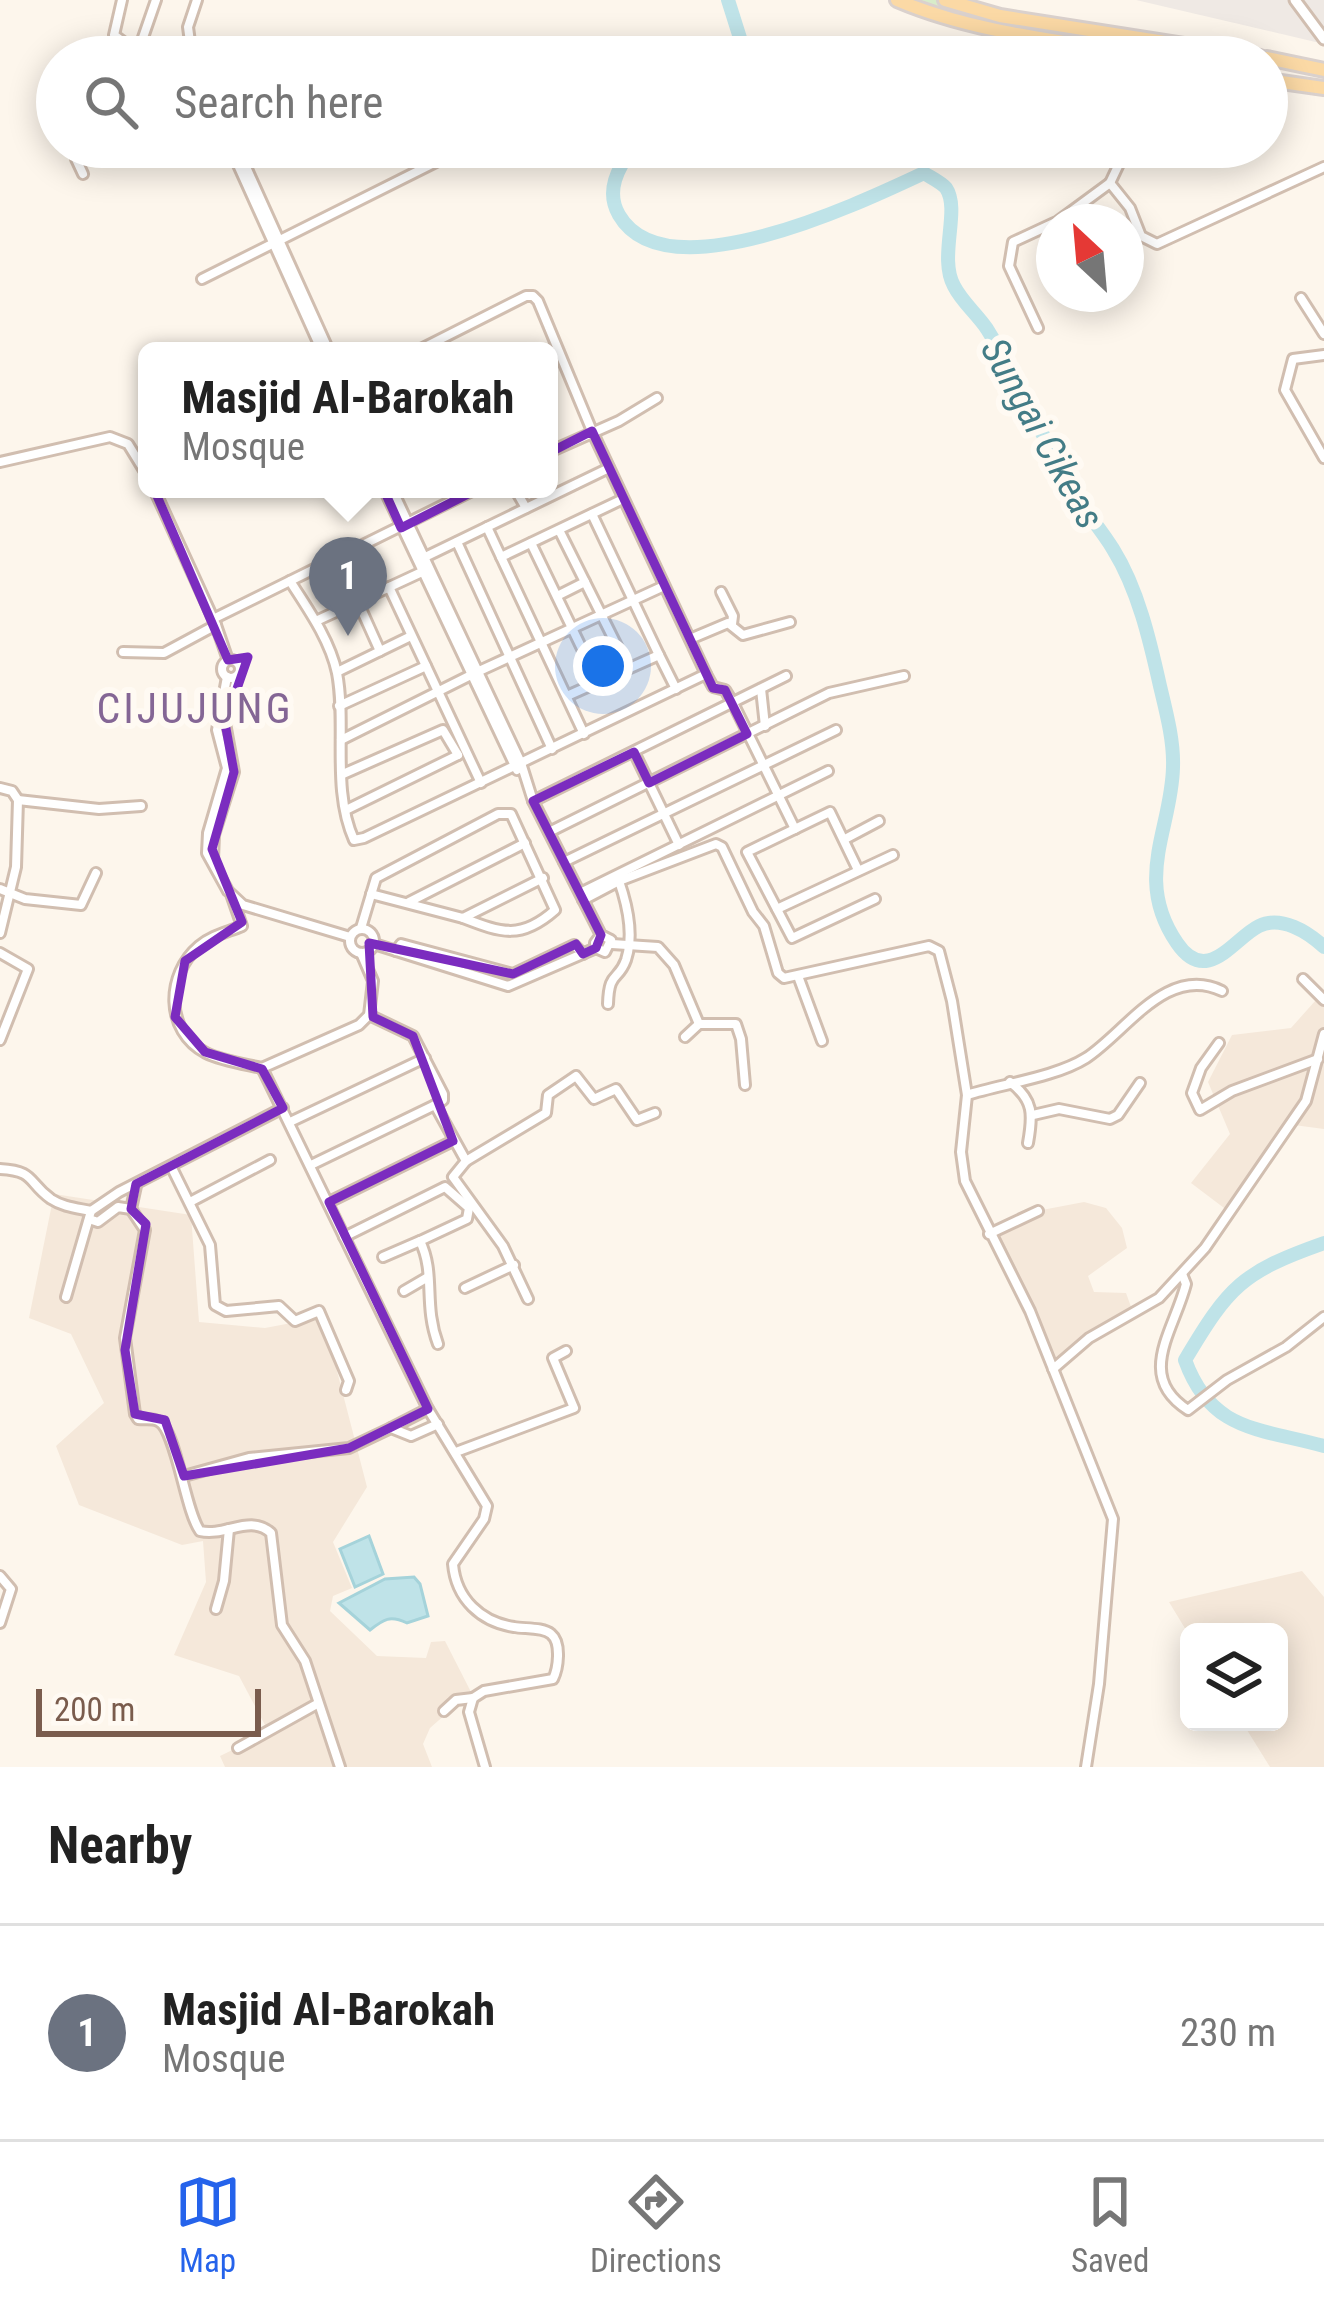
<!DOCTYPE html>
<html lang="en">
<head>
<meta charset="utf-8">
<style>
	:root { --surface:#fff; --page:#f2f2f2; --text:#222; --muted:#767676; --line:#e0e0e0; --accent:#2563eb }
	body { margin:0; font-family:"Roboto Condensed",sans-serif; background:var(--page); color:var(--text) }
	.controls { position:absolute; right:36px; bottom:36px; display:grid; overflow:hidden; border-radius:18px; box-shadow:0 6px 30px #0003 }
	.controls button { width:108px; height:108px; display:grid; place-items:center; padding:0; border:0; border-bottom:3px solid var(--line); background:var(--surface); color:var(--text); font:60px sans-serif }
	.compass { position:absolute; left:1036px; top:204px; width:108px; height:108px; border-radius:50%; background:var(--surface); box-shadow:0 6px 30px #0003; rotate:334deg }
	.scale { position:absolute; left:36px; bottom:30px; width:225px; box-sizing:border-box; padding-left:12px; border:6px solid #7a5c4d; border-top:0; font-size:33px; line-height:42px; white-space:nowrap; color:#7a5c4d; -webkit-text-stroke:9px #fffaf3; paint-order:stroke }
	.you { position:absolute; left:603px; top:666px; width:42px; height:42px; margin:-30px; border:9px solid #fff; border-radius:50%; background:#1a73e8; box-shadow:0 0 0 18px #1a73e833 }
	.badge { display:grid; place-items:center; width:78px; height:78px; border-radius:50%; background:var(--accent); color:#fff; font-size:39px; font-weight:700 }
	.pin { position:absolute; translate:-50% -99px; filter:drop-shadow(0 3px 6px #0008) }
	.pin::after { content:''; position:absolute; top:63px; width:42px; height:36px; background:inherit; clip-path:polygon(0 0,100% 0,50% 100%) }
	.popup { position:absolute; left:138px; top:342px; width:420px; height:156px; box-sizing:border-box; display:grid; place-content:center; border-radius:18px; background:var(--surface); filter:drop-shadow(0 3px 9px #0005); font-size:39px; white-space:nowrap; color:var(--muted) }
	.popup b { font-size:45px; color:var(--text) }
	.popup::after { content:''; position:absolute; left:50%; top:100%; margin-left:-24px; border:24px solid transparent; border-top-color:var(--surface) }
	.list { margin:0; padding:0; list-style:none }
	h2 { display:flex; justify-content:space-between; align-items:center; height:156px; margin:0; padding:0 48px; font-size:51px }
	h2 small { font-size:39px; font-weight:400; color:var(--muted) }
	.list li { display:grid; grid-template-columns:78px 1fr auto; gap:36px; align-items:center; box-sizing:border-box; height:216px; padding:0 48px; border-top:3px solid var(--line) }
	.list b { display:block; font-size:45px; white-space:nowrap }
	.list p { margin:0; font-size:39px; white-space:nowrap; color:var(--muted) }
	.list em { font-size:39px; font-style:normal; color:var(--muted) }
	.icon { flex:none; width:66px; height:66px; fill:none; stroke:currentColor; stroke-width:2; stroke-linecap:round; stroke-linejoin:round }
	.map { position:relative; flex:none; width:1324px; height:1767px; overflow:hidden }
	.search { position:absolute; background:var(--surface); box-shadow:0 6px 30px #0003; left:36px; right:36px; top:36px; height:132px; display:flex; align-items:center; gap:30px; box-sizing:border-box; padding:0 42px; border-radius:66px; color:var(--muted); font-size:45px }
	.sheet { height:372px; background:var(--surface) }
	nav { display:flex; justify-content:space-around; align-items:center; box-sizing:border-box; height:168px; border-top:3px solid var(--line); background:var(--surface); font-size:33px; color:var(--muted) }
	nav a { display:grid; justify-items:center; gap:6px }
	nav .on { color:var(--accent) }
	.map>svg:first-child { display:block }
</style>
</head>
<body>
<div class="map">
<svg width="1324" height="1767" viewBox="0 0 1324 1767">
	<rect width="100%" height="100%" fill="#fdf6ec"/>
	<!-- residential -->
	<g fill="#f5e8da">
		<path d="M 1324,991 L 1324,1129 L 1294,1125 L 1232,1214 L 1191,1183 L 1230,1134 L 1208,1082 L 1232,1035 L 1291,1028 Z"/>
		<path d="M 54,1194 L 191,1215 L 199,1322 L 265,1328 L 323,1317 L 367,1487 L 333,1542 L 352,1588 L 333,1596 L 330,1611 L 377,1656 L 426,1658 L 431,1642 L 445,1641 L 471,1692 L 430,1728 L 423,1744 L 432,1767 L 225,1767 L 220,1756 L 255,1739 L 265,1725 L 239,1676 L 174,1655 L 206,1582 L 203,1541 L 182,1545 L 79,1505 L 56,1446 L 104,1403 L 71,1334 L 29,1318 Z"/>
		<path d="M 1084,1202 L 1106,1208 L 1122,1228 L 1127,1248 L 1088,1276 L 1094,1292 L 1126,1293 L 1134,1315 L 1091,1339 L 1055,1369 L 986,1232 L 1026,1213 Z"/>
		<path d="M 1302,1571 L 1324,1597 L 1324,1767 L 1270,1767 L 1242,1722 L 1279,1722 L 1279,1632 L 1189,1632 L 1189,1635 L 1169,1602 Z"/>
	</g>
	<!-- industrial -->
	<path fill="#efe9e4" d="M 1136,0 L 1324,0 L 1324,44 Z"/>
	<!-- green -->
	<path fill="#d8ecc9" d="M 897,0 L 945,0 L 1256,57 L 1151,57 L 1005,32 Z"/>
	<!-- water -->
	<g fill="#bfe3e8" stroke="#a5d3da" stroke-width="3">
		<path d="M 369,1536 L 383,1574 L 355,1587 L 340,1549 Z"/>
		<path d="M 414,1577 L 420,1584 L 428,1616 L 407,1623 C 390,1615 384,1619 370,1630 L 339,1603 L 385,1579 Z"/>
	</g>
	<g fill="none" stroke-linecap="round" stroke-linejoin="round">
		<!-- river -->
		<g stroke="#bfe3e8" stroke-width="14">
			<path d="M 728,0 L 746,57"/>
			<path d="M 633,147 C 618,168 605,191 619,215 C 666,296 862,202 924,173 C 930,177 941,182 946,188 C 961,210 938,257 954,286 C 962,302 977,314 987,329 C 1017,377 1040,432 1067,482 C 1080,506 1099,526 1113,549 C 1138,589 1150,641 1160,686 C 1166,711 1174,741 1173,767 C 1172,828 1133,879 1177,943 C 1207,987 1234,938 1259,926 C 1281,915 1308,932 1324,947"/>
			<path d="M 1324,1243 C 1242,1272 1229,1286 1185,1360 C 1211,1432 1259,1428 1324,1446"/>
		</g>
		<defs>
			<g id="minor">
				<path d="M 122,0 L 114,35 L 134,50 L 139,49 L 156,0"/>
				<path d="M 192,57 L 188,27 L 197,0"/>
				<path d="M 604,57 L 628,45"/>
				<path d="M 230,147 L 322,351"/>
				<path d="M 237,147 L 329,351"/>
				<path d="M 83,174 L 76,159 L 77,153 L 88,147"/>
				<path d="M 1110,183 L 1127,147"/>
				<path d="M 1057,222 L 1110,183 L 1130,208 L 1141,236 L 1157,244 L 1324,167"/>
				<path d="M 202,279 L 466,147"/>
				<path d="M 1301,298 L 1324,334"/>
				<path d="M 1038,328 L 1009,266 L 1013,242 L 1054,223"/>
				<path d="M 417,351 L 526,296 L 533,296 L 538,301 L 592,431 L 706,674 L 713,687 L 725,690 L 733,703 L 795,829"/>
				<path d="M 1324,355 L 1293,359 L 1285,390 L 1324,458"/>
				<path d="M 549,452 L 619,421 L 657,398"/>
				<path d="M 0,462 L 110,437 L 128,444 L 147,475"/>
				<path d="M 154,489 L 216,625 L 228,660"/>
				<path d="M 384,489 L 517,770"/>
				<path d="M 392,489 L 521,763 L 533,801 L 601,935 L 611,940 L 605,952 L 596,948 L 595,943 L 601,935"/>
				<path d="M 515,489 L 526,508"/>
				<path d="M 487,527 L 501,557"/>
				<path d="M 559,530 L 628,668"/>
				<path d="M 457,542 L 552,749"/>
				<path d="M 531,543 L 598,682"/>
				<path d="M 421,559 L 609,468"/>
				<path d="M 290,581 C 308,609 330,640 337,673 C 347,726 331,789 354,840 L 364,838 L 706,674"/>
				<path d="M 389,587 L 481,783"/>
				<path d="M 721,592 L 733,616 L 732,624"/>
				<path d="M 557,596 L 585,582"/>
				<path d="M 358,602 L 380,651"/>
				<path d="M 213,619 L 476,489"/>
				<path d="M 316,621 L 424,571"/>
				<path d="M 690,639 L 728,623 L 743,635 L 790,622"/>
				<path d="M 123,652 L 164,653 L 216,625"/>
				<path d="M 659,655 L 676,689"/>
				<circle cx="231" cy="669" r="9"/>
				<path d="M 337,672 L 411,636"/>
				<path d="M 227,677 L 217,730 L 227,768 L 208,833 L 207,853 L 228,891 L 243,905 L 350,937"/>
				<path d="M 761,689 L 765,726"/>
				<path d="M 567,696 L 659,655 L 592,514"/>
				<path d="M 339,706 L 426,666"/>
				<path d="M 584,734 L 501,557 L 623,499"/>
				<path d="M 341,740 L 477,672 L 664,586"/>
				<path d="M 634,752 L 679,845"/>
				<path d="M 343,774 L 443,730 L 458,755"/>
				<path d="M 0,788 L 12,791 L 18,800 L 16,867 L 0,933"/>
				<path d="M 18,800 L 99,809 L 141,806"/>
				<path d="M 533,801 L 786,676"/>
				<path d="M 346,810 L 458,755"/>
				<path d="M 549,832 L 829,693 L 904,676"/>
				<path d="M 845,839 L 879,821"/>
				<path d="M 213,859 L 214,835 L 234,772 L 225,723 L 238,675"/>
				<path d="M 564,862 L 836,730"/>
				<path d="M 858,870 L 830,812 L 747,852 L 792,938 L 875,899"/>
				<path d="M 0,889 L 25,899 L 81,905 L 96,873"/>
				<path d="M 580,893 L 828,771"/>
				<path d="M 371,894 L 463,918 L 543,878"/>
				<path d="M 232,897 L 242,926 C 228,932 212,935 199,946 C 166,974 164,1031 206,1053 C 222,1061 244,1064 262,1068"/>
				<path d="M 583,900 L 619,881 L 716,844 L 722,847 L 753,912 L 764,926 L 778,973 L 784,978 L 929,946 L 939,951 L 952,1001 L 967,1095 L 961,1152 L 965,1181 L 1030,1311 L 1113,1519 L 1099,1684 L 1086,1767"/>
				<path d="M 409,902 L 525,843"/>
				<path d="M 777,909 L 893,855"/>
				<path d="M 361,928 L 376,878 L 498,814 L 511,814 L 555,910 C 521,940 502,933 463,918"/>
				<circle cx="362" cy="941" r="12"/>
				<path d="M 374,944 L 508,986 L 596,948"/>
				<path d="M 612,944 L 658,947 L 674,965 L 699,1024 L 736,1024 L 741,1039 L 745,1085"/>
				<path d="M 396,951 L 401,944 L 513,974 L 574,945 L 583,954"/>
				<path d="M 0,953 L 28,969 L 0,1040"/>
				<path d="M 361,953 L 373,981 L 369,1015 L 359,1025 L 262,1068 L 428,1409 L 487,1506 L 484,1519 L 453,1564 C 456,1599 481,1622 514,1627 C 524,1629 543,1627 551,1634 C 562,1643 558,1669 553,1679 L 484,1691 L 473,1698 L 469,1712 L 485,1767"/>
				<path d="M 798,976 L 822,1041"/>
				<path d="M 1303,979 L 1324,1000"/>
				<path d="M 608,1004 C 609,970 618,982 626,960 C 634,936 627,904 619,881"/>
				<path d="M 369,1015 L 413,1036 L 443,1094 L 443,1100 L 435,1105 L 466,1161 L 453,1177 L 503,1246 L 528,1299"/>
				<path d="M 685,1037 L 699,1024"/>
				<path d="M 1219,1043 L 1201,1068 L 1192,1093 L 1200,1110 L 1232,1091 L 1318,1059"/>
				<path d="M 1010,1082 C 1034,1100 1033,1115 1028,1143"/>
				<path d="M 967,1095 C 1002,1084 1056,1077 1086,1058 C 1126,1032 1167,964 1222,991"/>
				<path d="M 1033,1115 L 1059,1109 L 1110,1119 L 1118,1115 L 1140,1083"/>
				<path d="M 290,1122 L 425,1058"/>
				<path d="M 466,1161 L 546,1113 L 548,1095 L 576,1076 L 594,1099 L 616,1089 L 637,1120 L 655,1113"/>
				<path d="M 311,1165 L 435,1105"/>
				<path d="M 171,1166 L 210,1245 L 215,1305 L 226,1311 L 279,1306 L 295,1321 L 319,1311 L 349,1381 L 346,1390"/>
				<path d="M 0,1169 C 36,1171 27,1182 51,1199 C 63,1207 77,1208 91,1211"/>
				<path d="M 190,1202 L 270,1160"/>
				<path d="M 329,1202 L 453,1141"/>
				<path d="M 131,1209 L 145,1230 L 125,1338 L 135,1414 L 138,1419 C 145,1420 152,1418 158,1421 C 176,1428 185,1511 200,1531 C 225,1537 250,1514 271,1533 L 282,1625 L 305,1661 L 340,1767"/>
				<path d="M 89,1219 L 98,1222 L 118,1207 L 131,1209 L 136,1186"/>
				<path d="M 989,1234 L 1038,1211"/>
				<path d="M 344,1237 L 445,1187 L 469,1208 L 467,1219 L 420,1241 C 436,1274 423,1304 438,1344"/>
				<path d="M 383,1257 L 420,1241"/>
				<path d="M 1182,1274 L 1186,1284 C 1174,1331 1135,1376 1188,1410 L 1227,1380 L 1286,1347 L 1324,1317"/>
				<path d="M 465,1288 L 514,1265"/>
				<path d="M 404,1291 L 428,1277"/>
				<path d="M 66,1297 L 91,1211 L 119,1192 L 283,1108"/>
				<path d="M 1053,1369 L 1089,1338 L 1159,1298 L 1205,1248 L 1306,1101 L 1324,1034"/>
				<path d="M 391,1428 L 428,1409"/>
				<path d="M 456,1452 L 574,1408 L 553,1358 L 566,1351"/>
				<path d="M 184,1476 L 249,1458 L 349,1448 L 391,1428 L 411,1436 L 438,1424"/>
				<path d="M 0,1576 L 11,1589 L 0,1623"/>
				<path d="M 216,1609 L 224,1581 L 229,1529"/>
				<path d="M 444,1711 L 456,1700 L 473,1698"/>
				<path d="M 238,1748 L 317,1704"/>
			</g>
			<path id="tertiary" d="M 1295,0 L 1324,39"/>
			<g id="primary">
				<path d="M 897,0 C 979,35 1070,41 1157,57"/>
				<path d="M 945,0 L 1000,16 L 1260,57"/>
				<path d="M 1267,58 L 1324,70"/>
				<path d="M 1267,80 L 1324,88"/>
			</g>
		</defs>
		<!-- minor casing -->
		<use href="#minor" stroke="#d1beb0" stroke-width="14"/>
		<!-- tertiary casing -->
		<use href="#tertiary" stroke="#d1beb0" stroke-width="15"/>
		<!-- primary casing -->
		<use href="#primary" stroke="#dad1cd" stroke-width="18"/>
		<!-- minor -->
		<use href="#minor" stroke="#fff" stroke-width="8"/>
		<!-- tertiary -->
		<use href="#tertiary" stroke="#fff" stroke-width="9"/>
		<!-- primary -->
		<use href="#primary" stroke="#fbd9a5" stroke-width="12"/>
	</g>
	<!-- marked area -->
	<path fill="none" stroke="#7b2cbf" stroke-width="9" stroke-linejoin="round" d="M 341,394 L 401,528 L 592,431 L 713,688 L 725,690 L 747,734 L 649,783 L 634,752 L 533,801 L 601,935 L 596,948 L 583,954 L 576,944 L 513,974 L 369,943 L 373,1017 L 413,1036 L 453,1141 L 329,1202 L 428,1409 L 349,1448 L 184,1476 L 165,1420 L 135,1414 L 125,1350 L 146,1224 L 131,1209 L 136,1184 L 283,1108 L 262,1069 L 205,1052 L 175,1017 L 185,961 L 242,922 L 212,849 L 234,772 L 225,723 L 248,657 L 228,660 L 154,489 Z"/>
	<g text-anchor="middle" stroke-width="12" stroke-linejoin="round" paint-order="stroke">
		<!-- water labels -->
		<g font-size="39" font-style="italic" fill="#437c86" stroke="#fffaf3">
			<text transform="translate(1043 433) rotate(61)" y="14">Sungai Cikeas</text>
		</g>
		<!-- quarter labels -->
		<g font-size="42" letter-spacing="3" fill="#846695" stroke="#fffaf3">
			<text x="195" y="723">CIJUJUNG</text>
		</g>
	</g>
</svg>
<div class="controls">
<button><svg class="icon" aria-label="layers" viewBox="0 0 24 24"><path d="M12 4l9 5-9 5-9-5zM3 14l9 5 9-5"/></svg></button>
</div>
<svg class="compass" viewBox="-18 -18 36 36"><path d="M0-13l5 13h-10z" fill="#e53935"/><path d="M0 13l5-13h-10z" fill="#767676"/></svg>
<div class="scale">200 m</div>
<div class="you"></div>
<div class="pin badge" style="left:348px;top:636px;background:#6b7280">1</div>
<div class="popup"><b>Masjid Al-Barokah</b>Mosque</div>
<div class="search"><svg class="icon" aria-label="search" viewBox="0 0 24 24"><circle cx="10" cy="10" r="6"/><path d="M15 15l6 6"/></svg>Search here</div>
</div>
<section class="sheet">
<h2>Nearby<small></small></h2>
<ul class="list">
<li><span class="badge" style="background:#6b7280">1</span><div><b>Masjid Al-Barokah</b><p>Mosque</p></div><em>230 m</em></li>
</ul>
</section>
<nav>
<a class="on"><svg class="icon" aria-label="map" viewBox="0 0 24 24"><path d="M3 6l6-2 6 2 6-2v14l-6 2-6-2-6 2zM9 4v14M15 6v14"/></svg>Map</a>
<a><svg class="icon" aria-label="directions" viewBox="0 0 24 24"><path d="M12 3l9 9-9 9-9-9zM9 14v-3h6M13 9l2 2-2 2"/></svg>Directions</a>
<a><svg class="icon" aria-label="saved" viewBox="0 0 24 24"><path d="M7 4h10v16l-5-4-5 4z"/></svg>Saved</a>
</nav>
</body>
</html>
